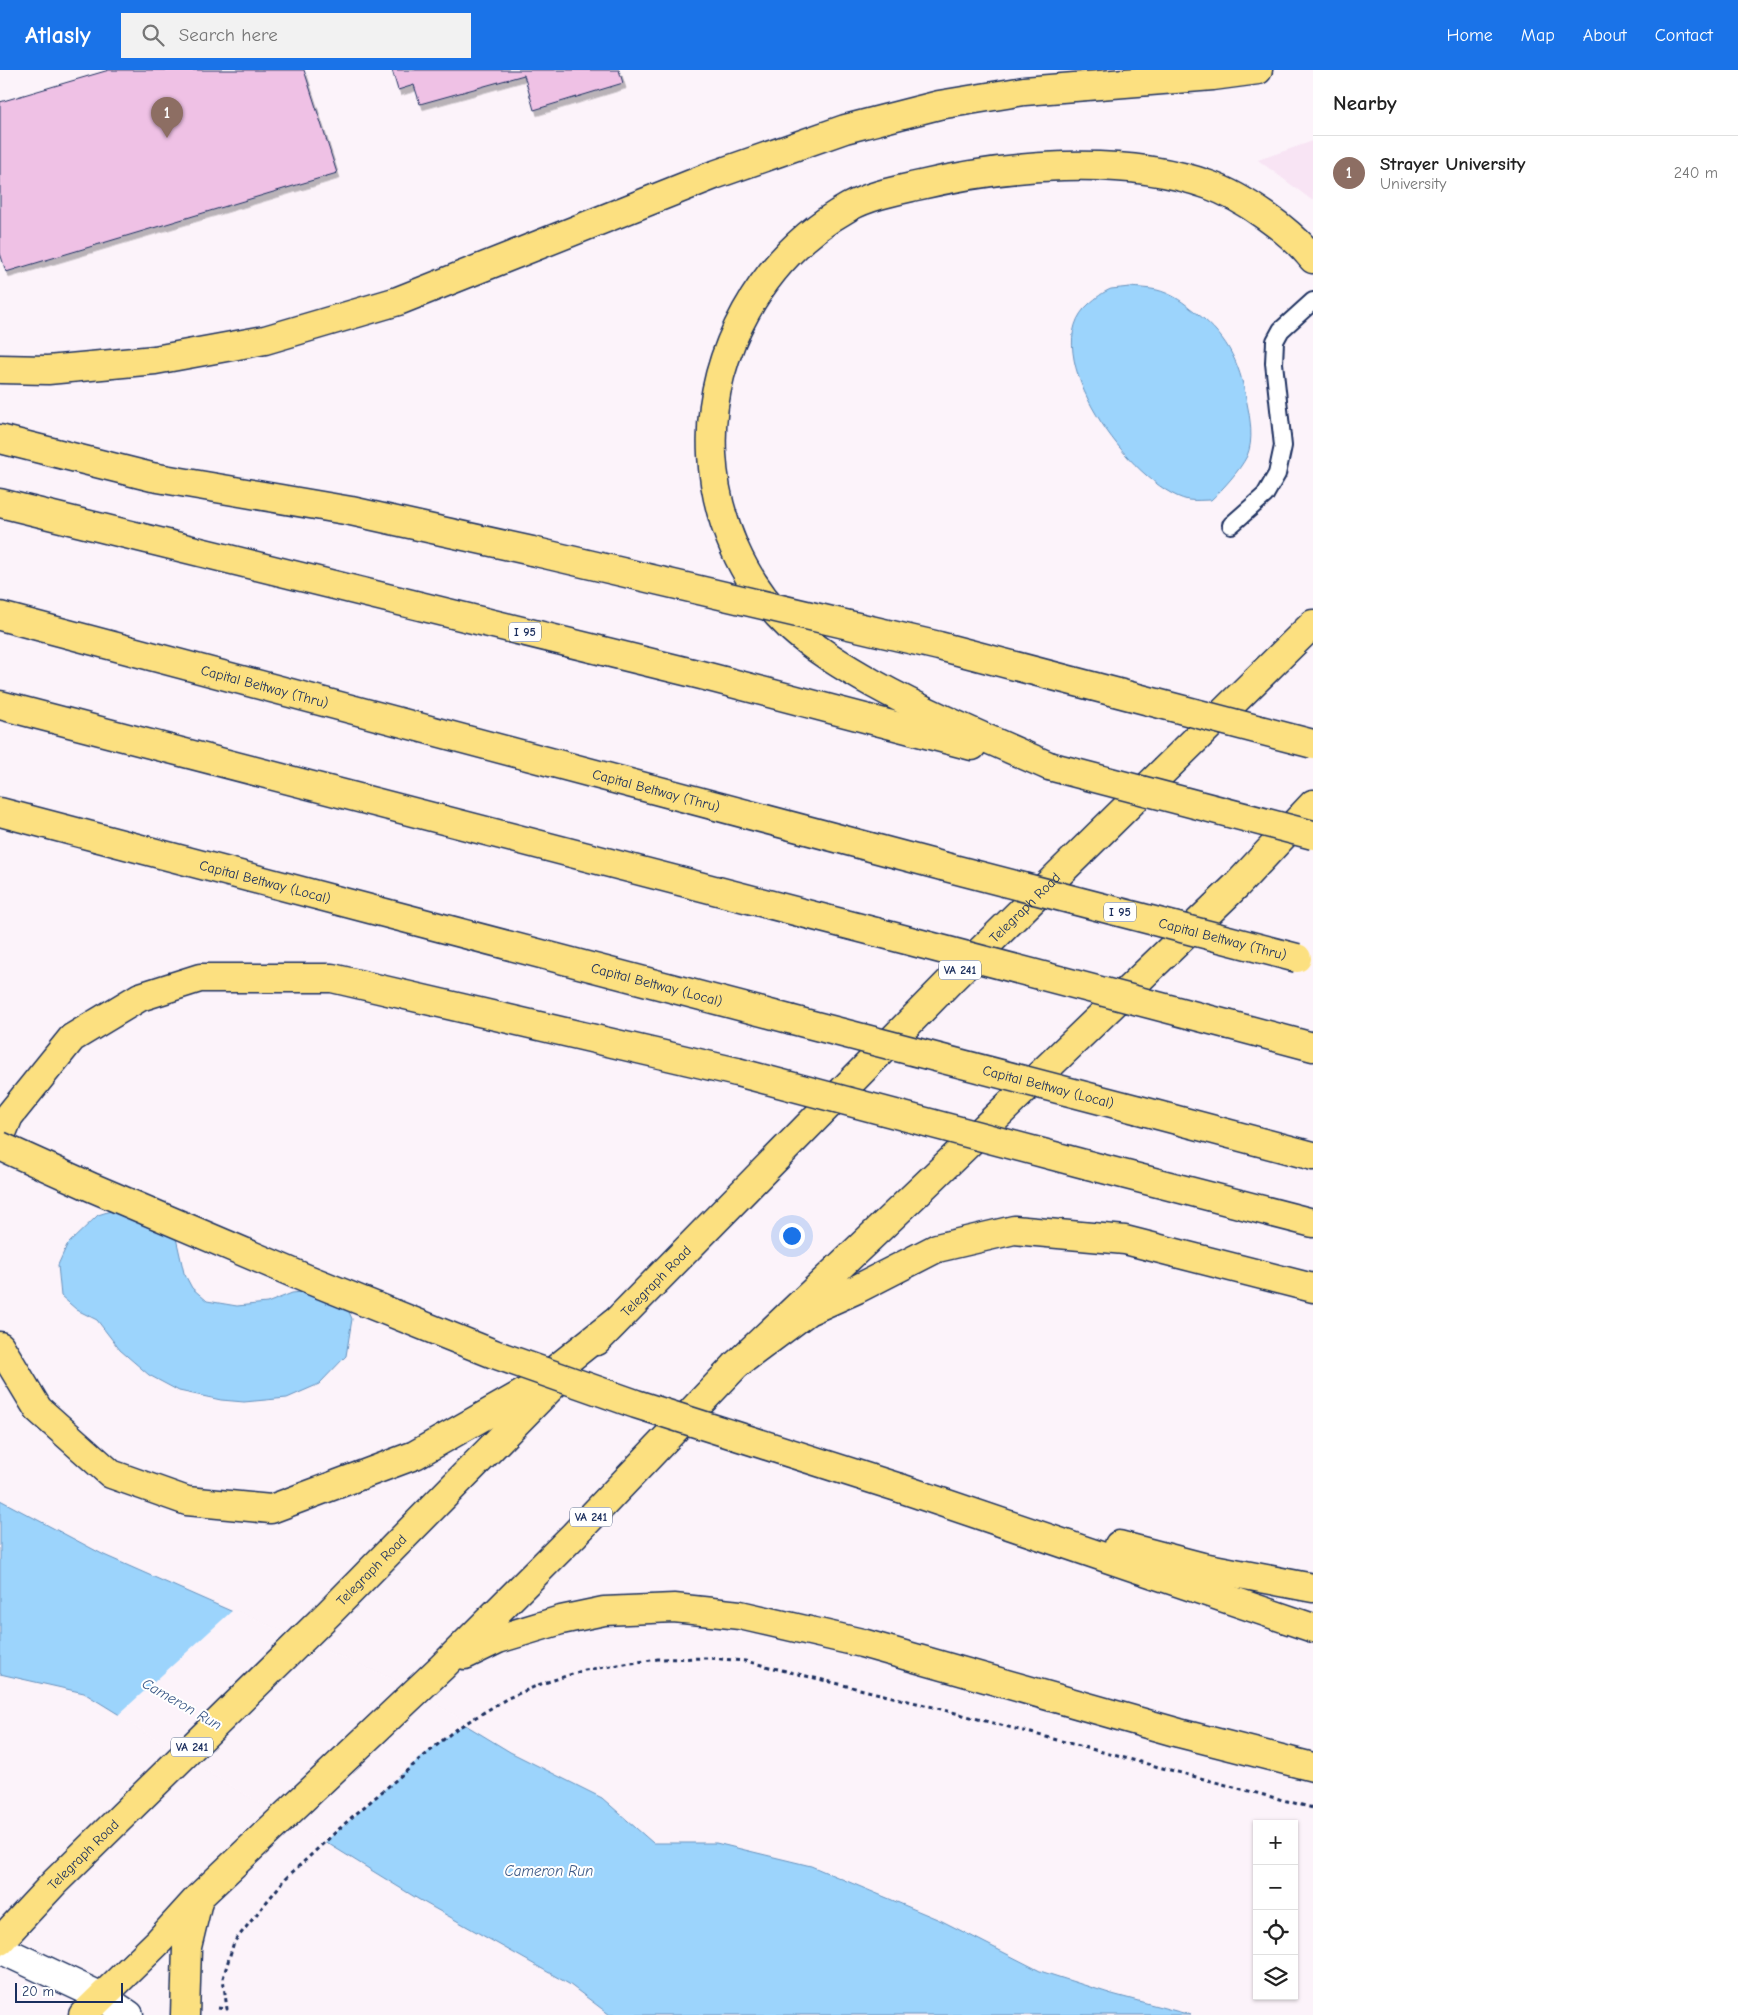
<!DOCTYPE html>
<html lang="en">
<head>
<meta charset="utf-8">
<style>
	:root { --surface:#fff; --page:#f2f2f2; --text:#222; --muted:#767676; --line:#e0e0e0; --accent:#1a73e8 }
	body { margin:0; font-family:"Comic Neue",sans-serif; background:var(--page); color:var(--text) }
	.controls { position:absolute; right:15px; bottom:15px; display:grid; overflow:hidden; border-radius:0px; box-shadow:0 1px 4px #0004 }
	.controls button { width:45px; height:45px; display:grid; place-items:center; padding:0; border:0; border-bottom:1px solid var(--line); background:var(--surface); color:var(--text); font:25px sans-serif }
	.scale { position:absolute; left:15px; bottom:12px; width:108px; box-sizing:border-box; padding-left:5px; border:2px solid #1b2f5e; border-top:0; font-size:14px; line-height:18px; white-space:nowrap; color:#1b2f5e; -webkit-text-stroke:4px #fff; paint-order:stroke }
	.you { position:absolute; left:791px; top:1165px; width:18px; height:18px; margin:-12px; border:4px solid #fff; border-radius:50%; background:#1a73e8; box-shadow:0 0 0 8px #1a73e833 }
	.badge { display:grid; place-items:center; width:32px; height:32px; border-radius:50%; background:var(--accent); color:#fff; font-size:16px; font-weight:700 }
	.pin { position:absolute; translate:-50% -41px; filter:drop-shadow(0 1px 2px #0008) }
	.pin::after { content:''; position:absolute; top:26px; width:18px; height:15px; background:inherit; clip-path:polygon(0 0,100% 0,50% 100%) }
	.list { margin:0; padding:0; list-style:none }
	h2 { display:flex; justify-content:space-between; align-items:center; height:65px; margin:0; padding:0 20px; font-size:21px }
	h2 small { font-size:16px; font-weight:400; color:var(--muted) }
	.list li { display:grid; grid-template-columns:32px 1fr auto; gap:15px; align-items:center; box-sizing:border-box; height:75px; padding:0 20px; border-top:1px solid var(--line) }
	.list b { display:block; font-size:19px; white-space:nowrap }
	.list p { margin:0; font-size:16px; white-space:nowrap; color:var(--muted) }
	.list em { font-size:16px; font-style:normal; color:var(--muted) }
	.icon { flex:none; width:28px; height:28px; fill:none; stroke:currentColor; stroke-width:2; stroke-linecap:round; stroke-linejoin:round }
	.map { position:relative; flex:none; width:1313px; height:1945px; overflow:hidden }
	header { display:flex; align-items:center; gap:30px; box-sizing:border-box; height:70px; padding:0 25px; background:var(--accent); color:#fff }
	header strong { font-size:24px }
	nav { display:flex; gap:28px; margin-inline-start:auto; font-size:18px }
	.search { width:350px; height:45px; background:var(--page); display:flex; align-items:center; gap:12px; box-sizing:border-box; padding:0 18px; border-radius:0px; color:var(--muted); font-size:19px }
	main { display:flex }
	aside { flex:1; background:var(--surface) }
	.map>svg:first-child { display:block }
</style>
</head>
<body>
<header>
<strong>Atlasly</strong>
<div class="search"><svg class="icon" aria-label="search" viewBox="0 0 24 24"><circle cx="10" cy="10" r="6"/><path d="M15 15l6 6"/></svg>Search here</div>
<nav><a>Home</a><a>Map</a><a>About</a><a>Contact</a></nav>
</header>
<main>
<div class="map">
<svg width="1313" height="1945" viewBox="0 0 1313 1945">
	<defs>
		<filter id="shadow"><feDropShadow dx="3" dy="5.5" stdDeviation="0" flood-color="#0004"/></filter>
	</defs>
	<rect width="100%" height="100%" fill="#fcf3fa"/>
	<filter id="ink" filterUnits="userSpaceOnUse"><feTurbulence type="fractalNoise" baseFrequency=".02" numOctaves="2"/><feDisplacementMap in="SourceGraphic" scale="10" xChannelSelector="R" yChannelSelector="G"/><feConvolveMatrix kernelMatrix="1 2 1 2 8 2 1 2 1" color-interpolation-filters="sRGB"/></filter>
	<g filter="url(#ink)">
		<!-- built -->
		<path fill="#f8e4f4" d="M 1313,71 L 1313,131 L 1258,90 Z"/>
		<!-- water -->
		<g fill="#9cd4fc" stroke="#6892bd">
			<path d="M 1130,217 C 1139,218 1148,218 1157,220 C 1169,223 1181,230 1190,238 C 1226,264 1239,289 1247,333 C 1250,348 1254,370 1247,386 C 1240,400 1223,419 1211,430 C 1203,430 1195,431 1188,430 C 1132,417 1033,281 1089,234 C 1096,228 1103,222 1111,219 C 1117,218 1124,218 1130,217 Z"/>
			<path d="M 120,1138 L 176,1168 L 184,1203 L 192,1218 L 207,1231 L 237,1236 L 267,1233 L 292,1223 L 311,1221 L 345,1232 L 352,1249 L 346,1286 L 319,1314 L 287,1328 L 244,1332 L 221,1330 L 179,1321 L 149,1305 L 120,1280 L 97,1250 L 77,1240 L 61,1226 L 58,1195 L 67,1175 L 98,1145 Z"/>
			<path d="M 0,1430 L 104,1485 L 403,1617 L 510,1682 L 602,1728 L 653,1773 L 716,1773 L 811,1796 L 942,1851 L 1040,1901 L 1112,1924 L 1191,1945 L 610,1945 L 569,1914 L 418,1829 L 84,1623 L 0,1604 Z"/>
		</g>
		<!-- pier -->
		<path fill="#fcf3fa" d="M 233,1540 L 404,1614 L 467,1653 L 456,1659 L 414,1693 L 324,1773 L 117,1646 Z"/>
		<!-- building -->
		<g fill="#efc1e5" stroke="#1b2f5e" filter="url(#shadow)">
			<path d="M 109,0 L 304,0 L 337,103 L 6,202 L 0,183 L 0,32 Z"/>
			<path d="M 392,0 L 619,0 L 623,13 L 534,40 L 524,5 L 420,34 L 414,15 L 398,20 Z"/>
		</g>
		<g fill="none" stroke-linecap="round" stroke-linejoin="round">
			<defs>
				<path id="service" d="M 1231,455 L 1265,425 L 1277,404 L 1283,376 L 1274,293 L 1275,271 L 1281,260 L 1313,231"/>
				<path id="secondary" d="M 0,1879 L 102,1927 L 129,1945"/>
				<g id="primary">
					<path id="s1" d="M 597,1271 L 953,908 L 1313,554"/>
					<path d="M 465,1585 L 498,1569 L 561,1550 L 604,1541 L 674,1538 L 740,1545 L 862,1573 L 1179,1663 L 1313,1697"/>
					<path id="s2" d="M 0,1871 L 55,1812 L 329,1543 L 563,1305"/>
					<path d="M 83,1945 L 159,1871 L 199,1827 L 442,1597 L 574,1465 L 737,1294 L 915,1125 L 1237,815 L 1313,734"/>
					<path d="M 185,1945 L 187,1877 L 198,1831"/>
				</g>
				<g id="motorway">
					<path d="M 0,299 L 48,300 L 155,290 L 265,270 L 398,231 L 714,105 L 845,59 L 939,35 L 1024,21 L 1213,6 L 1258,0"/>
					<path d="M 0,369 L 152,407 L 351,441 L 532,481"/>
					<path d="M 0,433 L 701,605 L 972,676"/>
					<path id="s3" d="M 0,546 L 942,796"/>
					<path d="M 0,635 L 876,862"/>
					<path d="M 1049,696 C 990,670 930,645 874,614 C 844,597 814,579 789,556 C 742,512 715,447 712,384 C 707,284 762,186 849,137 C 869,126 894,121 916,116 C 1005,95 1122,84 1209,115 C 1243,127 1291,161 1313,189"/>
					<path id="s4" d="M 0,742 L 789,949"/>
					<path d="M 1230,955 L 1313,977"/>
					<path d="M 1139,1040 L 1313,1086"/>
					<path d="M 0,1068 L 9,1046 L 72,968 L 140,927 L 200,908 L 332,908 L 737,1002"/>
					<path d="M 1088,1095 L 1313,1153"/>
					<path d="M 0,1276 L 38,1339 L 111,1404 L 187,1431 L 271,1439 L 415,1385 L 531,1319 L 614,1253"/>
					<path d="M 737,1294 L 808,1241 L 857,1219 L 937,1178 L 1014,1160 L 1125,1170 L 1313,1218"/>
					<path d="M 900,1418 L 1313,1558"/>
					<path d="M 1119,1475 L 1203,1497 L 1313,1518"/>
				</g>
			</defs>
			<!-- service casing -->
			<use href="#service" stroke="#1b2f5e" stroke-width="20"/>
			<!-- secondary casing -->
			<use href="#secondary" stroke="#1b2f5e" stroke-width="31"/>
			<!-- primary casing -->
			<use href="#primary" stroke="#1b2f5e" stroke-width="31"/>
			<!-- motorway casing -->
			<use href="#motorway" stroke="#1b2f5e" stroke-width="31"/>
			<!-- path -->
			<path stroke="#1b2f5e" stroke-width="3" stroke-dasharray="4 4" stroke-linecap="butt" d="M 218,1938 L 227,1939 L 223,1908 L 234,1872 L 286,1808 L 351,1748 L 456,1659 L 508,1628 L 541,1614 L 585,1600 L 658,1589 L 709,1588 L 745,1591 L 933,1637 L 1313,1738"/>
			<!-- service -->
			<use href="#service" stroke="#fff" stroke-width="16"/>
			<!-- secondary -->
			<use href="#secondary" stroke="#fff" stroke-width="28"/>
			<!-- primary -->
			<use href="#primary" stroke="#fce080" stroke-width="28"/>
			<!-- motorway -->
			<use href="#motorway" stroke="#fce080" stroke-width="28"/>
			<defs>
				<g id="motorway-bridge">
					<path d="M 532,481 L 939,576 L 1313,674"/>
					<path d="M 1049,696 L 1313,765"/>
					<path id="s5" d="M 942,796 L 1297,888"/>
					<path d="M 876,862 L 1230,955"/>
					<path id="s6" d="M 789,949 L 1139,1040"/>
					<path d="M 737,1002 L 1088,1095"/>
					<path d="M 0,1076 L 91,1117 L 305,1208 L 494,1284 L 636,1334 L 900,1418"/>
				</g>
			</defs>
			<!-- motorway-bridge casing -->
			<use href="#motorway-bridge" stroke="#1b2f5e" stroke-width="31" stroke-linecap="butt"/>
			<!-- motorway-bridge -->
			<use href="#motorway-bridge" stroke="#fce080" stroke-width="28"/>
		</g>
	</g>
	<g text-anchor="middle" stroke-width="4" stroke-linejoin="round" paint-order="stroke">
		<!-- shield labels -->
		<g fill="#fff" stroke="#5f6d8e" stroke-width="1">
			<rect x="509" y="552.5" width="32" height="19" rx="4"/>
			<rect x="1104" y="832.5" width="32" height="19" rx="4"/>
			<rect x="939" y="890.5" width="42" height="19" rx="4"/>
			<rect x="570" y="1437.5" width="42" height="19" rx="4"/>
			<rect x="171" y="1667.5" width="42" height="19" rx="4"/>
		</g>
		<g font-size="12" font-weight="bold" fill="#1b2f5e">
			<text x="525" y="566">I 95</text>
			<text x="1120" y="846">I 95</text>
			<text x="960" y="904">VA 241</text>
			<text x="591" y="1451">VA 241</text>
			<text x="192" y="1681">VA 241</text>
		</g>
		<!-- street labels -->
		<g font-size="14" fill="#1b2f5e" stroke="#fff">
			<text dy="5" stroke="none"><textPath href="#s3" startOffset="274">Capital Beltway (Thru)</textPath></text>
			<text dy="5" stroke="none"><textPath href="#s3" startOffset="679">Capital Beltway (Thru)</textPath></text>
			<text dy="5" stroke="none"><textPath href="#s4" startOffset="274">Capital Beltway (Local)</textPath></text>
			<text dy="5" stroke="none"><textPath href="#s1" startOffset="609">Telegraph Road</textPath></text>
			<text dy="5" stroke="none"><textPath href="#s5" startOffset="290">Capital Beltway (Thru)</textPath></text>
			<text dy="5" stroke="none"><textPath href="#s4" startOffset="679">Capital Beltway (Local)</textPath></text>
			<text dy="5" stroke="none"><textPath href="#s6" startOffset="268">Capital Beltway (Local)</textPath></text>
			<text dy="5" stroke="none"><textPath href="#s1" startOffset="84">Telegraph Road</textPath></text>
			<text dy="5" stroke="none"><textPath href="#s2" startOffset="525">Telegraph Road</textPath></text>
			<text dy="5" stroke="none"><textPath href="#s2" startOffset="120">Telegraph Road</textPath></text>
		</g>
		<!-- water labels -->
		<g font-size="15" font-style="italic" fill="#3b5886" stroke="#fff">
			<text transform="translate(182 1634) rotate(30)" y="5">Cameron Run</text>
			<text x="549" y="1806">Cameron Run</text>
		</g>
	</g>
</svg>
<div class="controls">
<button>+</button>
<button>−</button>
<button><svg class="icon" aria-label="locate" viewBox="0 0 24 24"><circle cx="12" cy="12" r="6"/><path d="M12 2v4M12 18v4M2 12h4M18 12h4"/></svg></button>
<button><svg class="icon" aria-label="layers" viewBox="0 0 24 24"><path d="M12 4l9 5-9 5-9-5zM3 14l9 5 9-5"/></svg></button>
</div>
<div class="scale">20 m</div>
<div class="you"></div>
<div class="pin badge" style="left:167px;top:68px;background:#8d6e63">1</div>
</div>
<aside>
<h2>Nearby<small></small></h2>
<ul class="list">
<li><span class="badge" style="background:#8d6e63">1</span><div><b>Strayer University</b><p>University</p></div><em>240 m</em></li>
</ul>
</aside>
</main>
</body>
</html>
